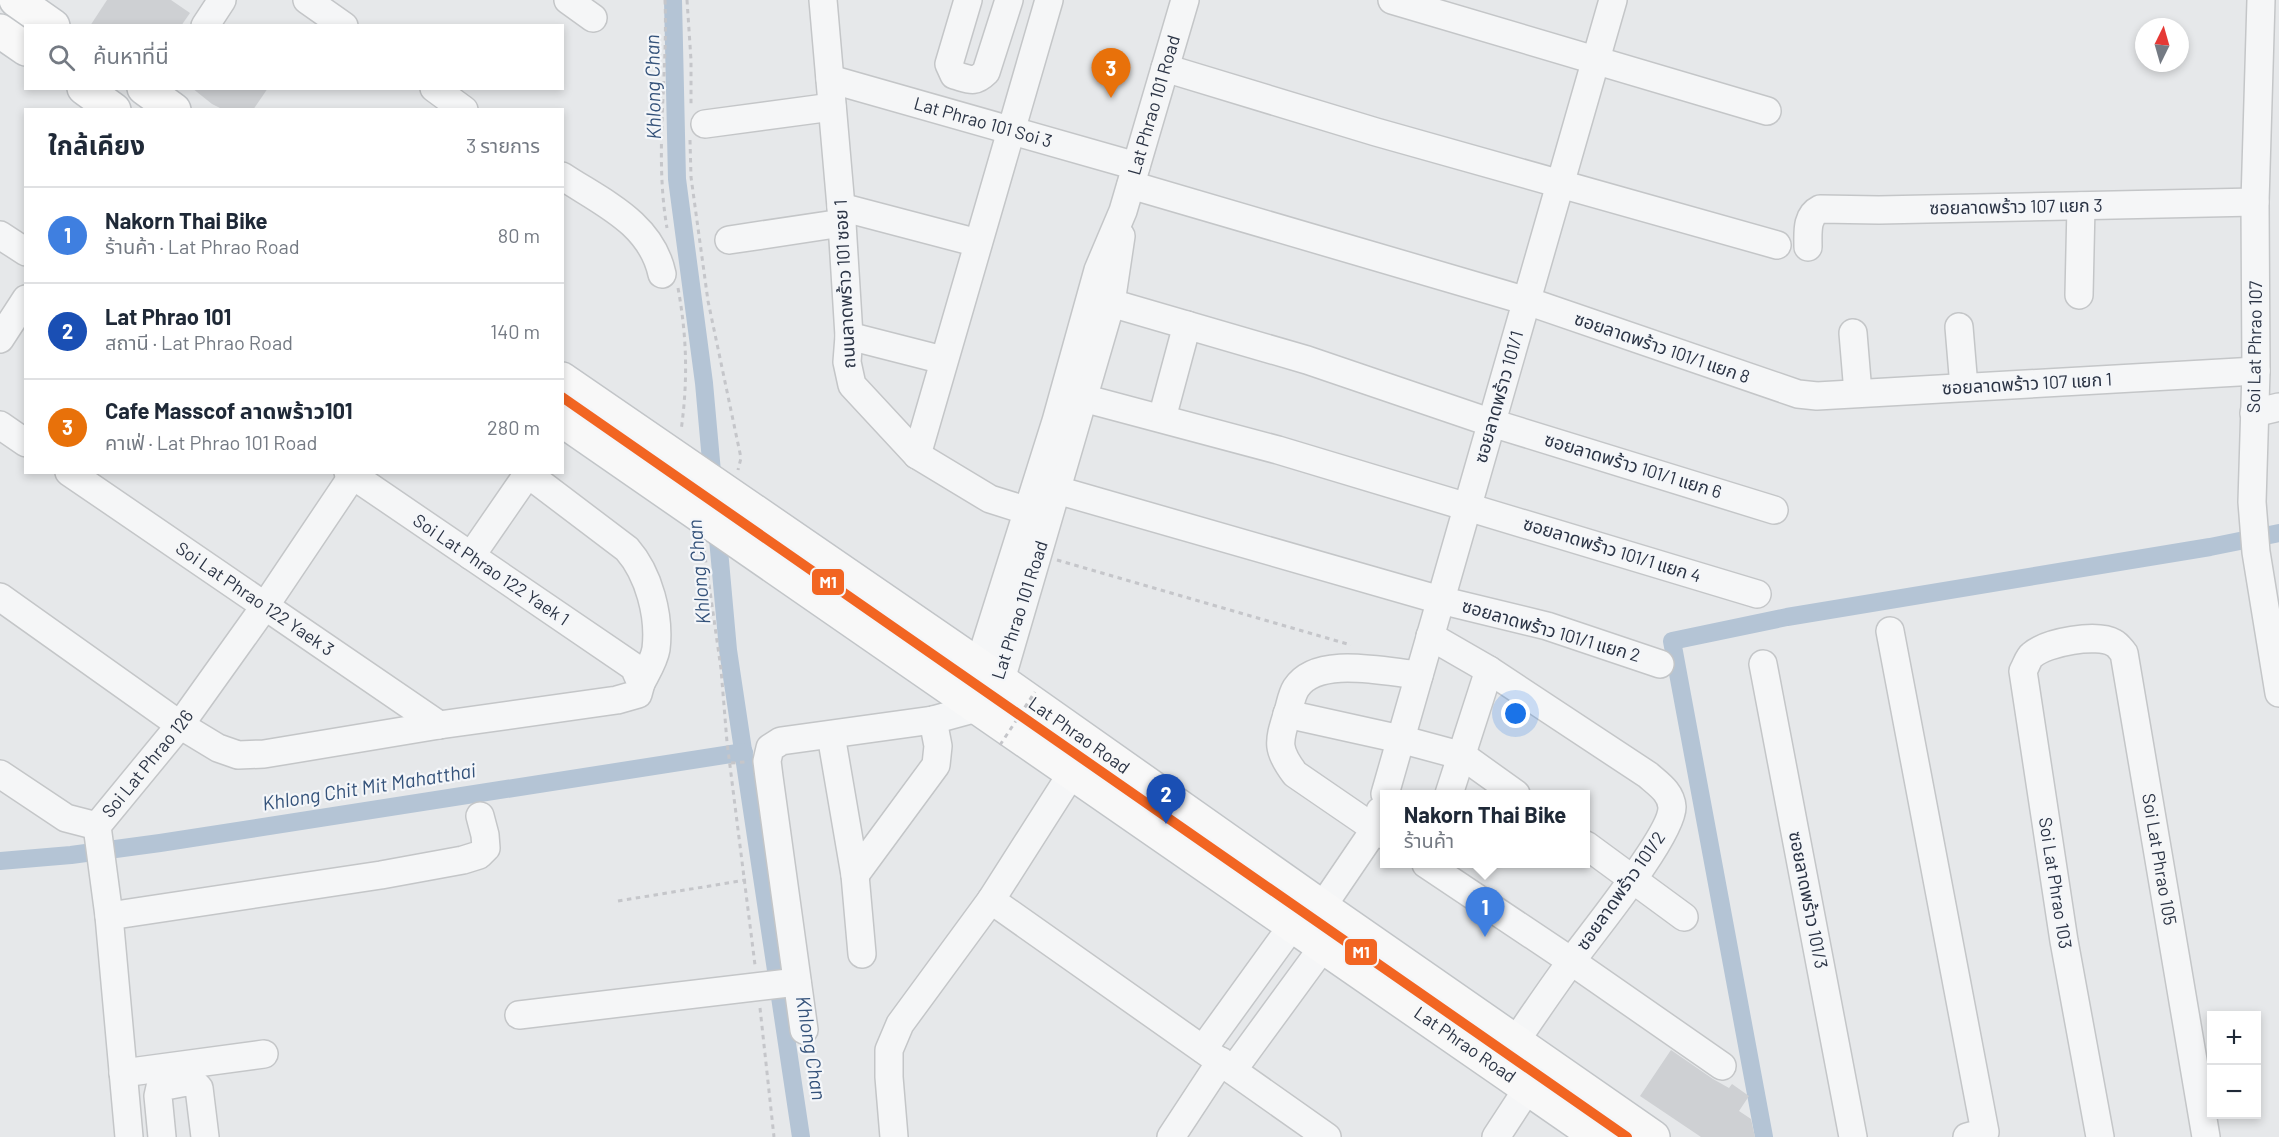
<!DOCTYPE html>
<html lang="th">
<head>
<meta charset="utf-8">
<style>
	:root { --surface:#fff; --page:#f2f2f3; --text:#1f2937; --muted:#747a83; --line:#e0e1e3; --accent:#1a73e8 }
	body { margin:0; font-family:Barlow,"Noto Sans Thai",sans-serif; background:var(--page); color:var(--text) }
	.controls { position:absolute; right:18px; bottom:18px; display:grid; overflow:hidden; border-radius:0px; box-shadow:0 3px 9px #0003 }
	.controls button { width:54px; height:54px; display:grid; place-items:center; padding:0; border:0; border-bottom:2px solid var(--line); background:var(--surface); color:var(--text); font:30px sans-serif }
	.compass { position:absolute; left:2135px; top:18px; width:54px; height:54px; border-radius:50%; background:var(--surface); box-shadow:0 3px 9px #0003; rotate:5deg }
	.you { position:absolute; left:1516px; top:714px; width:21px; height:21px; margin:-15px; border:4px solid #fff; border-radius:50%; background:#1a73e8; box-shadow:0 0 0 9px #1a73e833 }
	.badge { display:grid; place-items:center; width:39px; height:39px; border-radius:50%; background:var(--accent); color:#fff; font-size:20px; font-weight:700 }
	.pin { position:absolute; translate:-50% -50px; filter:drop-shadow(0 2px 3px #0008) }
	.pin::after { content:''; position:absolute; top:32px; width:21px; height:18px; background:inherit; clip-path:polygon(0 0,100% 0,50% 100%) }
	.popup { position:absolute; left:1380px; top:790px; width:210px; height:78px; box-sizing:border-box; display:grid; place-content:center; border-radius:0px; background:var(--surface); filter:drop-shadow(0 2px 4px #0005); font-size:20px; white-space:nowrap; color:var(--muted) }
	.popup b { font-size:22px; color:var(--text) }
	.popup::after { content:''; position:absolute; left:50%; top:100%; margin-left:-12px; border:12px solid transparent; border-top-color:var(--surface) }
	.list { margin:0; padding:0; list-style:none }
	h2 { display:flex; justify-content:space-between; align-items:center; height:78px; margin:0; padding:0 24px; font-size:26px }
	h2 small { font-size:20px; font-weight:400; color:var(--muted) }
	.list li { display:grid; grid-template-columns:39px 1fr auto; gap:18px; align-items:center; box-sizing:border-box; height:96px; padding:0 24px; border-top:2px solid var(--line) }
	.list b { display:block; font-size:22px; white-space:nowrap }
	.list p { margin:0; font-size:20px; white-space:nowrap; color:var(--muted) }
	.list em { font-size:20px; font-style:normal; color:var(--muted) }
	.icon { flex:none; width:33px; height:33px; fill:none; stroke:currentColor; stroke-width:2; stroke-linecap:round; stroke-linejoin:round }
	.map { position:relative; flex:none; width:2279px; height:1137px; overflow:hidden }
	.search { position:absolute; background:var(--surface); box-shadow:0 3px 9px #0003; left:24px; top:24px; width:540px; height:66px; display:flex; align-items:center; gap:15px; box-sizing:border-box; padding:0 21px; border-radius:0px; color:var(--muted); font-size:22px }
	.panel { position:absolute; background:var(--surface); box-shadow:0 3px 9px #0003; left:24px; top:108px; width:540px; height:366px; border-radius:0px }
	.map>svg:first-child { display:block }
</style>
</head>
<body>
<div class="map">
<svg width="2279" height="1137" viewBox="0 0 2279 1137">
	<rect width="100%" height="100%" fill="#e6e8ea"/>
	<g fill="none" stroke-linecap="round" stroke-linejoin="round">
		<!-- canal -->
		<g stroke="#b4c4d5" stroke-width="18">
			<path d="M 673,0 L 677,179 L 704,383 L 728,650 L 801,1137"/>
			<path d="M 0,861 L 71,855 L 160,843 L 744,752"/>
			<path d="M 1764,1137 L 1672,641 L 1787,617 L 2210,547 L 2279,533"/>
		</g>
	</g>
	<!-- building -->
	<g fill="#ced0d3">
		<path d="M 107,0 L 171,0 L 190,13 L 181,26 L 90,26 Z"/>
		<path d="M 192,88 L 268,88 L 253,110 L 224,110 L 212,104 Z"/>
		<path d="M 1671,1050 L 1713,1079 L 1729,1088 L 1732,1084 L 1749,1096 L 1739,1111 L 1751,1119 L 1755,1137 L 1701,1137 L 1640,1096 Z"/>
	</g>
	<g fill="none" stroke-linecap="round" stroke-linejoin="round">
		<defs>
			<g id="minor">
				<path d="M 307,0 L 344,26"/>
				<path d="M 568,0 L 593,18"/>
				<path d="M 823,0 L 841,207 L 849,336 L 847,362 L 852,385 L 917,455 L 990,499 L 1028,511"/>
				<path d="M 968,0 L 949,64 L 954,75 C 969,79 974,84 986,72 L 1009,0"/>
				<path d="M 1392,0 L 1767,111"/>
				<path d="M 2261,0 L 2255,202 L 2256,371 L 2252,502 L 2256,552 L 2279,693"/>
				<path d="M 205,26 L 222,0"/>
				<path d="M 1165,68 L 1376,132 L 1777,245"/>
				<path id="s1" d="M 830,79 L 1136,166"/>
				<path d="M 434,88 L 464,110"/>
				<path d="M 705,124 L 832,107"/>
				<path d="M 562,176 C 603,203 651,223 662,274"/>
				<path d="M 1131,185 L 1527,301 L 1798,394 L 1817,396 L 2256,371"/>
				<path d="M 841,207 L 978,243"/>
				<path d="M 0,235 L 26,252"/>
				<path d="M 729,240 L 842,223"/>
				<path d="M 1808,247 C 1808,232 1806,216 1820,209 L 1879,210 L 2255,202"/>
				<path d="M 2079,295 L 2081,206"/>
				<path d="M 1111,303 L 1307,360 L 1492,423 L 1774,510"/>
				<path d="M 1959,327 L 1964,387"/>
				<path d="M 1853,333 L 1858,393"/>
				<path d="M 849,336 L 943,360"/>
				<path d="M 0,339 L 26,299"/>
				<path d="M 1083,398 L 1278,450 L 1757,594"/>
				<path d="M 2254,413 L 2279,407"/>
				<path d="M 1162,418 L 1187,325"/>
				<path d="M 0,425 L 26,443"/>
				<path d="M 917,455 L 1049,0"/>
				<path id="s2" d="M 69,472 L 439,725"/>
				<path d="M 528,474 L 627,549 C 649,574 660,616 656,649 C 654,661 646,673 641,683"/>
				<path d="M 1057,490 L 1440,600 L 1547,626 L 1660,664"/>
				<path d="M 471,556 L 529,472"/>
				<path d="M 0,597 L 180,725 L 218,748 L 238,755 L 264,754 L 439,725 L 617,700 L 638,694 L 641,683 L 634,667 L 348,472"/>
				<path d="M 1890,631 L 1985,1132 L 1967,1137"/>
				<path d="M 1430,636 L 1489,670 L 1648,775 C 1658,784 1671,792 1672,807 C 1673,834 1592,933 1573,959 C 1553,986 1534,1014 1515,1042"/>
				<path d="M 1763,664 L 1853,1137"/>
				<path d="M 988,696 L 1001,680 L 1111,303 L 1121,236"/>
				<path id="s3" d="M 977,708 L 979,665 L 1056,421 L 1098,270 L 1123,211 L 1185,0"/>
				<path d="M 1287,714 L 1400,739 L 1463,756 L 1516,794"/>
				<path d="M 831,735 L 855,875 L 936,765 L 938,746 L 933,720"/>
				<path d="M 0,774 L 66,818 L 97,826"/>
				<path d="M 1385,794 L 1613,0"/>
				<path d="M 1449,794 L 1489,670"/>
				<path d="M 1384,835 L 1295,774 C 1277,750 1278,743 1287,715 C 1290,707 1291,696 1296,688 C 1317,655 1385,672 1419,675"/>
				<path d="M 1586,845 L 1684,917"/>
				<path d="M 1426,864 L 1571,961 L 1722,1066"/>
				<path d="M 855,875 L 862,954"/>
				<path d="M 991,900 L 1327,1137"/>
				<path d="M 1322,907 L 1375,829 L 1380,811"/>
				<path d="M 109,916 L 381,875 L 463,860 L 479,855 L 486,848 L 485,835 L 480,816"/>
				<path d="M 519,1015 L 797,982"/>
				<path d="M 804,1030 L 769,777 L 767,761 L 770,748 L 781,741 L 933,720 L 977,708"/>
				<path d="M 1203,1049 L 1292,926"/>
				<path d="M 1233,1070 L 1323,947"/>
				<path d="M 123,1073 L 264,1054"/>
				<path id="s4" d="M 129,1137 L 109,916 L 97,826 L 180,725 L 265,606 L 355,472"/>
				<path d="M 162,1137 L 158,1096 L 160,1087 L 192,1081 L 199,1088 L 205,1137"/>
				<path d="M 894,1137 L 889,1077 L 889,1050 L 900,1024 L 991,900 L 1072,773"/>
				<path d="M 1171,1137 L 1221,1061"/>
				<path d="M 1496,1137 L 1528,1088"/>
				<path id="s5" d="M 2100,1137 L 2064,941 L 2023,671 C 2026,666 2028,658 2032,655 C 2047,642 2097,633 2114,643 C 2118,645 2121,650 2124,653 L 2206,1137"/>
			</g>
			<g id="major">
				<path d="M 16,0 L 53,26"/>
				<path d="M 0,31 L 26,49"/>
				<path d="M 84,88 L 114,110"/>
				<path d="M 144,88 L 174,110"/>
				<path id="s6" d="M 562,379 L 993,675 L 1322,907 L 1653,1137"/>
				<path id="s7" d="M 562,420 L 1598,1137"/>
			</g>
		</defs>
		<!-- minor casing -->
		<use href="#minor" stroke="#c4c6c8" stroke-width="30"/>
		<!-- major casing -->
		<use href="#major" stroke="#c2c5c8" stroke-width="36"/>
		<!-- path -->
		<g stroke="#c5c6ca" stroke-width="3" stroke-dasharray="4.5 4.5" stroke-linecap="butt">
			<path d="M 665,0 C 668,76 654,153 667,228"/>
			<path d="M 687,0 L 691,60 L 691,106"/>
			<path d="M 690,140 L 691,177 L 708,301 L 741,458 L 738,470"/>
			<path d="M 678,288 C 687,337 688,381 681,431"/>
			<path d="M 704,549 L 721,669 L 727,742 L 755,965"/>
			<path d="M 1057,560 L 1351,645"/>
			<path d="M 731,763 L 745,762"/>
			<path d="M 618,901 L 746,880"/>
			<path d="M 760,1008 L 774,1137"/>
		</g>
		<!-- minor -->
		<use href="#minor" stroke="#f5f6f7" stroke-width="27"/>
		<!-- major -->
		<use href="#major" stroke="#f8f8f8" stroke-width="33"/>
		<!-- path-bridge -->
		<g stroke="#c5c6ca" stroke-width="3" stroke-dasharray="4.5 4.5" stroke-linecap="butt">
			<path d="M 951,670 L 1018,718"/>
			<path d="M 1000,745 L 1035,692"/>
		</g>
		<defs>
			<path id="metro-1" d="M 562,397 L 1627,1137"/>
		</defs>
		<!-- metro-1 casing -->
		<use href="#metro-1" stroke="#f4f6f9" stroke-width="15"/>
		<!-- metro-1 -->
		<use href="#metro-1" stroke="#f26522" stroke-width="10"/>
	</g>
	<g text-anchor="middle" stroke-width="4.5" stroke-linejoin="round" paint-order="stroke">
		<!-- street labels -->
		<g font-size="18" fill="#2b3445" stroke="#f4f6f9">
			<text dy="6" stroke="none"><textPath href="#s3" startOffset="630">Lat Phrao 101 Road</textPath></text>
			<text dy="6" stroke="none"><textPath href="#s1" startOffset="159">Lat Phrao 101 Soi 3</textPath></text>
			<text transform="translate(2016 207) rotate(-1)" y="6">ซอยลาดพร้าว 107 แยก 3</text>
			<text transform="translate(845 284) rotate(-93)" y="6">ถนนลาดพร้าว 101 ซอย 1</text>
			<text transform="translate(2255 347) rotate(-89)" y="6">Soi Lat Phrao 107</text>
			<text transform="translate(1662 348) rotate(19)" y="6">ซอยลาดพร้าว 101/1 แยก 8</text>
			<text transform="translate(2027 384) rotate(-3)" y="6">ซอยลาดพร้าว 107 แยก 1</text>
			<text transform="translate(1499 397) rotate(-74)" y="6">ซอยลาดพร้าว 101/1</text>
			<text transform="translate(1633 466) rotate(17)" y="6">ซอยลาดพร้าว 101/1 แยก 6</text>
			<text transform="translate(1612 550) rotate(17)" y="6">ซอยลาดพร้าว 101/1 แยก 4</text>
			<text transform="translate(491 570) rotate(34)" y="6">Soi Lat Phrao 122 Yaek 1</text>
			<text dy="6" stroke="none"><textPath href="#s2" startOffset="225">Soi Lat Phrao 122 Yaek 3</textPath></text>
			<text transform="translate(1020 610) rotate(-72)" y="6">Lat Phrao 101 Road</text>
			<text transform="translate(1551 631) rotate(16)" y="6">ซอยลาดพร้าว 101/1 แยก 2</text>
			<text dy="6" stroke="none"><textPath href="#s6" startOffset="628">Lat Phrao Road</textPath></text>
			<text dy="6" stroke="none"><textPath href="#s4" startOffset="393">Soi Lat Phrao 126</textPath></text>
			<text dy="6" stroke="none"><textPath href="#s5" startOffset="800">Soi Lat Phrao 105</textPath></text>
			<text transform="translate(2055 883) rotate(81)" y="6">Soi Lat Phrao 103</text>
			<text transform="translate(1621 891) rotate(-55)" y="6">ซอยลาดพร้าว 101/2</text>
			<text transform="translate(1808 900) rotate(79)" y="6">ซอยลาดพร้าว 101/3</text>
			<text dy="6" stroke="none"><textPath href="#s7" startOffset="1098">Lat Phrao Road</textPath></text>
		</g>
		<!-- water labels -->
		<g font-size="20" font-style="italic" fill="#34527a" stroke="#f4f6f9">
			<text transform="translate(653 87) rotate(-91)" y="7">Khlong Chan</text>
			<text transform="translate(699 572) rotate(-95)" y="7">Khlong Chan</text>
			<text transform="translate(369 787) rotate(-9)" y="7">Khlong Chit Mit Mahatthai</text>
			<text transform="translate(811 1048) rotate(81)" y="7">Khlong Chan</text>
		</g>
	</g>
	<g stroke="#f4f6f9" stroke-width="2">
		<rect x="811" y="568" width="34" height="28" rx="6" fill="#f26522"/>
		<rect x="1344" y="938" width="34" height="28" rx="6" fill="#f26522"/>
	</g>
	<g font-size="16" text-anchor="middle" font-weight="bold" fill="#fff">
		<text x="828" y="588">M1</text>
		<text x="1361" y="958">M1</text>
	</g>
</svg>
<div class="controls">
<button>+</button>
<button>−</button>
</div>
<svg class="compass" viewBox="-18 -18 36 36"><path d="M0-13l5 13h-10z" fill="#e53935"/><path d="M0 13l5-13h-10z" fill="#747a83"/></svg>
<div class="you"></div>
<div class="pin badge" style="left:1485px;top:937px;background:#3f7fe0">1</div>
<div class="popup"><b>Nakorn Thai Bike</b>ร้านค้า</div>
<div class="pin badge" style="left:1166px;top:824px;background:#1a4fb4">2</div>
<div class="pin badge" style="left:1111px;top:98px;background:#e8710a">3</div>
<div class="search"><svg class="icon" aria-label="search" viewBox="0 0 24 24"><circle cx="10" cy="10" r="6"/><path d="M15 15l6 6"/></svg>ค้นหาที่นี่</div>
<section class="panel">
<h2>ใกล้เคียง<small>3 รายการ</small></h2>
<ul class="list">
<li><span class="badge" style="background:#3f7fe0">1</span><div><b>Nakorn Thai Bike</b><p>ร้านค้า · Lat Phrao Road</p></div><em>80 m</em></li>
<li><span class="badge" style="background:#1a4fb4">2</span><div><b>Lat Phrao 101</b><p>สถานี · Lat Phrao Road</p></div><em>140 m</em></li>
<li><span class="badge" style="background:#e8710a">3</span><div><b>Cafe Masscof ลาดพร้าว101</b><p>คาเฟ่ · Lat Phrao 101 Road</p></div><em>280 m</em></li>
</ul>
</section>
</div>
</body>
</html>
